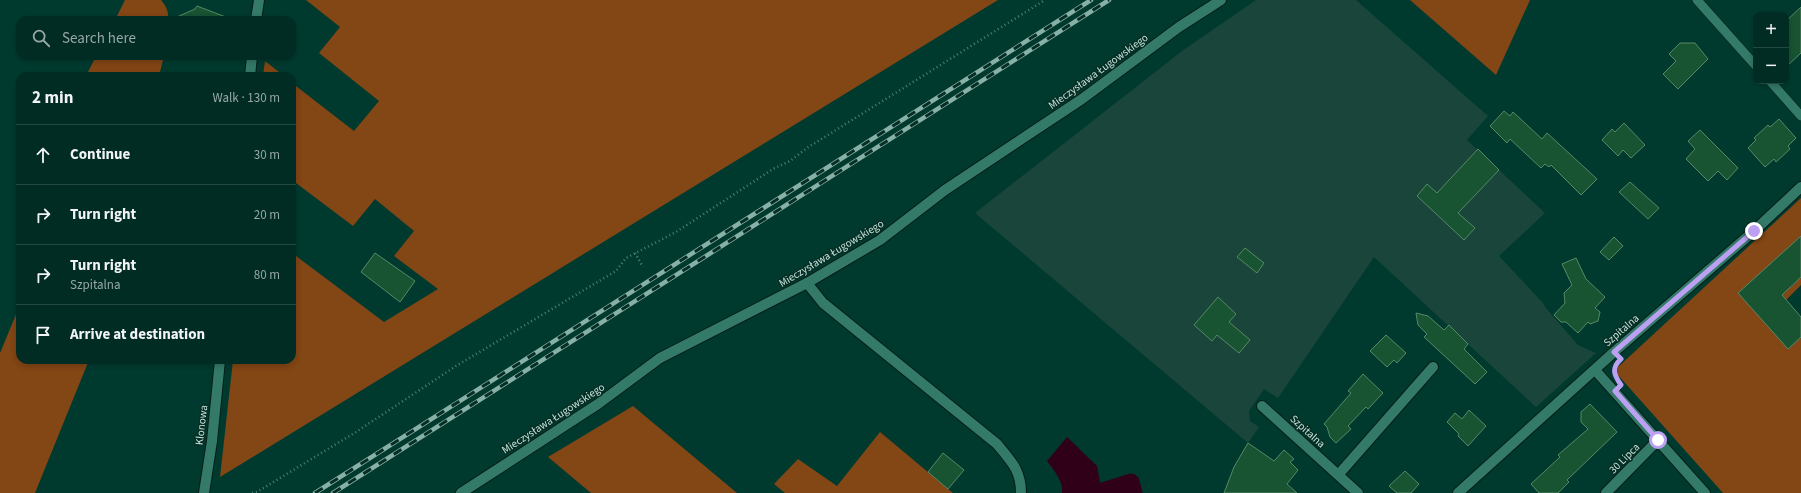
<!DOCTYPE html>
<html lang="en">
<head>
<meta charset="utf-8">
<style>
	:root { --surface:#002c23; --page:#0e3830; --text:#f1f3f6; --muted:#95a7a6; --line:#224841 }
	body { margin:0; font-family:"Source Sans 3",sans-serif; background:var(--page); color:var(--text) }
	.controls { position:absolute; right:12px; top:12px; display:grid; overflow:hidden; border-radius:8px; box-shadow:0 2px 6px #0003 }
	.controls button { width:36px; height:36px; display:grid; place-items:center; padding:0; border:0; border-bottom:1px solid var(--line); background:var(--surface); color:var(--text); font:20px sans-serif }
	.stop { position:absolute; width:12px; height:12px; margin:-9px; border:3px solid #bca0f2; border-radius:50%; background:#fff }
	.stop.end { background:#bca0f2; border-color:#fff; box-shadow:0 1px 4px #0008 }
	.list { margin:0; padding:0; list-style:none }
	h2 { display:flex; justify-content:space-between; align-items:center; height:52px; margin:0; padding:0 16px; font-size:17px }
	h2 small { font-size:13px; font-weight:400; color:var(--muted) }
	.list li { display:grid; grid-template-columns:26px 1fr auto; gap:12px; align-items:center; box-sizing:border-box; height:60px; padding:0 16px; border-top:1px solid var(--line) }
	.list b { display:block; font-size:15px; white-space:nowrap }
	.list p { margin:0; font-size:13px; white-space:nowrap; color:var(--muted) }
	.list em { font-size:13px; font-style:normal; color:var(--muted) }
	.icon { flex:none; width:22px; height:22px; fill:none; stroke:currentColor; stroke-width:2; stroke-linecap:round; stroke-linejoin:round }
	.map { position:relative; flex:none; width:1801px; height:493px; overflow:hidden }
	.search { position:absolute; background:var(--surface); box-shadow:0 2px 6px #0003; left:16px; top:16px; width:280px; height:44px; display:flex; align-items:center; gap:10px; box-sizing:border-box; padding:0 14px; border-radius:12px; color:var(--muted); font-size:15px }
	.panel { position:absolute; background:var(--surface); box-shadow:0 2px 6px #0003; left:16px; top:72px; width:280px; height:292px; border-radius:12px }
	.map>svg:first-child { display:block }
</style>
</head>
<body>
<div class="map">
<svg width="1801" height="493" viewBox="0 0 1801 493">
	<rect width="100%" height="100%" fill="#003a2f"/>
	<!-- built -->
	<path fill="#1a453b" d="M 1256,0 L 1356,0 L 1488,116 L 1467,140 L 1545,213 L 1499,256 L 1543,303 L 1545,307 L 1578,345 L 1596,353 L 1536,407 L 1374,257 L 1278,398 L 1264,389 L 1249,411 L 1250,421 L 1259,427 L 1248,443 L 975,213 L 1182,51 Z"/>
	<!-- green -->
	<g fill="#834615">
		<path d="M 125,0 L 161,0 C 166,6 169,12 168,20 L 115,20 Z"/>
		<path d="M 306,0 L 998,0 L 220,477 L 233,360 L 292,360 L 292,253 L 384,322 L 438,289 L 394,256 L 414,231 L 375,199 L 353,226 L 292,180 L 292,83 L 354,131 L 379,101 L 319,53 L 340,27 Z"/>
		<path d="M 1410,0 L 1530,0 L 1496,75 Z"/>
		<path d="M 96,56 L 164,56 L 159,76 L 86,76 Z"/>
		<path d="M 265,61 L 284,76 L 263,76 Z"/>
		<path d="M 1801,198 L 1801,236 L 1791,287 L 1801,277 L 1801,285 L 1786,300 L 1788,349 L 1801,337 L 1801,493 L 1723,493 L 1617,374 L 1618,367 Z"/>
		<path d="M 20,305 L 20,360 L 89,360 L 35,493 L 0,493 L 0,353 Z"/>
		<path d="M 633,406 L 737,493 L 591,493 L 548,457 Z"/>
		<path d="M 880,432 L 953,493 L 785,493 L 774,484 L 798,459 L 837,486 Z"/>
	</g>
	<!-- water -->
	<path fill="#2f0018" d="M 1067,437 L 1097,466 L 1102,493 L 1062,493 C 1064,482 1053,469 1047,461 Z"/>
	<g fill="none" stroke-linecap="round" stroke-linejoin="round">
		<!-- canal -->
		<path stroke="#2f0018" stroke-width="17" d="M 1102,491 L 1131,482 L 1134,493"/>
	</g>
	<!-- building -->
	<g fill="#185332" stroke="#568968">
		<path d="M 197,6 L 231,19 L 231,20 L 170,20 L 195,9 Z"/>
		<path d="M 1801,7 L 1801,53 L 1786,67 L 1786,21 Z"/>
		<path d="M 1680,43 L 1695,43 L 1708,59 L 1678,89 L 1663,74 L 1676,61 L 1669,54 Z"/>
		<path d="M 1504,111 L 1510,116 L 1513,112 L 1542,139 L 1547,133 L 1597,179 L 1581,195 L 1551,165 L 1549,167 L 1545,164 L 1541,168 L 1510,139 L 1507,143 L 1490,126 Z"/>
		<path d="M 1779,119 L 1796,138 L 1788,146 L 1790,149 L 1776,162 L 1774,159 L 1765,167 L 1748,148 L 1756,140 L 1754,138 L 1768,125 L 1770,127 Z"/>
		<path d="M 1624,123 L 1645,145 L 1631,158 L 1623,150 L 1618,156 L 1602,140 L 1612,129 L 1615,132 Z"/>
		<path d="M 1700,130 L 1738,168 L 1727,180 L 1718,171 L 1708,181 L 1686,159 L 1695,149 L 1688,141 Z"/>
		<path d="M 1478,149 L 1499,170 L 1458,213 L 1475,228 L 1464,240 L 1417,196 L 1427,184 L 1437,193 Z"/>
		<path d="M 1630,182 L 1659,208 L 1648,219 L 1619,192 Z"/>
		<path d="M 1801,236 L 1801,277 L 1782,295 L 1801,317 L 1801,337 L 1788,349 L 1738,293 Z"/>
		<path d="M 1614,237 L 1623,246 L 1609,260 L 1600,252 Z"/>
		<path d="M 1245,248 L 1264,263 L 1257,273 L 1237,257 Z"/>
		<path d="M 375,253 L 415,281 L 400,302 L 361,272 Z"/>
		<path d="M 1576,258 L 1586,279 L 1605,297 L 1595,308 L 1600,312 L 1598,321 L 1590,324 L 1588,322 L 1578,333 L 1566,322 L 1561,322 L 1554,315 L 1565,303 L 1564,293 L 1572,285 L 1562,264 Z"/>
		<path d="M 1218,297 L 1236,314 L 1229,322 L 1250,340 L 1239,353 L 1217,335 L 1212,341 L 1194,325 Z"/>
		<path d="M 1416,313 L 1428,316 L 1444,330 L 1449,325 L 1468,344 L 1464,349 L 1487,372 L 1475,384 L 1424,337 L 1427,334 L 1418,325 Z"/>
		<path d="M 1386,335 L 1406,353 L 1397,363 L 1394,360 L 1387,367 L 1370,351 Z"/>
		<path d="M 1363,374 L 1383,393 L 1368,409 L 1366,407 L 1348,426 L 1351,429 L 1336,443 L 1330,437 L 1327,427 L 1324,424 L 1351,393 L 1348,391 Z"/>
		<path d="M 1590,404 L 1617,432 L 1567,480 L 1569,482 L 1558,493 L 1539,493 L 1531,484 L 1560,457 L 1558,455 L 1588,429 L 1581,422 L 1581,412 Z"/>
		<path d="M 1469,410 L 1486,426 L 1468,446 L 1458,436 L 1459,434 L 1447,422 L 1455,413 L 1462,419 Z"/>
		<path d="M 1248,443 L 1274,461 L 1284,450 L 1294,459 L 1290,462 L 1298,470 L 1287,484 L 1297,493 L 1224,493 L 1234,467 Z"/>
		<path d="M 943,453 L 964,470 L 948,489 L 928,472 Z"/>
		<path d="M 1405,471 L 1419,484 L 1411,493 L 1397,493 L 1389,486 Z"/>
	</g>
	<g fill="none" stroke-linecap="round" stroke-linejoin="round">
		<defs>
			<g id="lane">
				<path d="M 1697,0 L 1756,66"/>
				<path d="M 1770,81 L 1801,116"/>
			</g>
			<g id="street">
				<path d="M 256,20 L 259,0"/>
				<path d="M 250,76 L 252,56"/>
				<path d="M 807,283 L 823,303 L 997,444 C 1011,461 1021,470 1021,493"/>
				<path d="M 1595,370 L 1705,493"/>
				<path d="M 1262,406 L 1358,493"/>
				<path d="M 1339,474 L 1433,367"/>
				<path d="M 204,493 L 212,441 L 220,360"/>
				<path d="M 461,493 L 598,404 L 660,358 L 807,283 L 880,240 L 945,190 L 1082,99 L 1179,27 L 1221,0"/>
				<path d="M 1458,493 L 1614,352 L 1754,231 L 1801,187"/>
				<path d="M 1606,493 L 1658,440"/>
			</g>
		</defs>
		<!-- lane casing -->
		<use href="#lane" stroke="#071d18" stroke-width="10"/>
		<!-- street casing -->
		<use href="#street" stroke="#071d18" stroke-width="12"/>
		<!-- path -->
		<g stroke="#507f75" stroke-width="2.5" stroke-dasharray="1 3" stroke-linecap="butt">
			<path d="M 635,253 L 643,267"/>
			<path d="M 252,493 L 257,492 L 356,432 L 456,366 L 616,271 L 626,258 L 676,232 L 773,169 L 790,161 L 807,148 L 1045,0"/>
		</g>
		<!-- lane -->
		<use href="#lane" stroke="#347a69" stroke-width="9"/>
		<!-- street -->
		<use href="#street" stroke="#347a69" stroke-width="10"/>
		<defs>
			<g id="rail">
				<path d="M 315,493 L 1091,0"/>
				<path d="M 333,493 L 1109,0"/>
			</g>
		</defs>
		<!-- rail casing -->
		<use href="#rail" stroke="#87b0a6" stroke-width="4.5"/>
		<!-- rail -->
		<use href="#rail" stroke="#072e25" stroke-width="3" stroke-dasharray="9" stroke-linecap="butt"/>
	</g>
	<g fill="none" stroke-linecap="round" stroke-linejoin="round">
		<!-- route -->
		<path stroke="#bca0f2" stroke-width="5" d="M 1658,440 L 1615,391 L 1621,385 C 1614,375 1611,368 1621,359 L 1614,352 L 1754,231"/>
	</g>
	<g text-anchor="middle" stroke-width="3" stroke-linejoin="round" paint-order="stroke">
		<!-- street labels -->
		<g font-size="11" fill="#c3e4da" stroke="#072e25">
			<text transform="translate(1098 71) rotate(-36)" y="4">Mieczysława Ługowskiego</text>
			<text transform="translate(831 253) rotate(-31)" y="4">Mieczysława Ługowskiego</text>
			<text transform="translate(1621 330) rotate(-41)" y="4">Szpitalna</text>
			<text transform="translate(553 418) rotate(-33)" y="4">Mieczysława Ługowskiego</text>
			<text transform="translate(201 425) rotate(-83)" y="4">Klonowa</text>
			<text transform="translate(1308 431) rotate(42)" y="4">Szpitalna</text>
			<text transform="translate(1624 458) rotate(-45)" y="4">30 Lipca</text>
		</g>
	</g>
</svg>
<div class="controls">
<button>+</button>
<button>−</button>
</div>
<div class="stop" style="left:1658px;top:440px"></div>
<div class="stop end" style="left:1754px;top:231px"></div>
<div class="search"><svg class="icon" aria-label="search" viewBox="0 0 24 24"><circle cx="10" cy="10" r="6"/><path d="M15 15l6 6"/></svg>Search here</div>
<section class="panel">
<h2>2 min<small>Walk · 130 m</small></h2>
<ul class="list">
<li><svg class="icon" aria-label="ahead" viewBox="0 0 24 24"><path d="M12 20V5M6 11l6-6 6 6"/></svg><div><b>Continue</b></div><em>30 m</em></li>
<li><svg class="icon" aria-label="right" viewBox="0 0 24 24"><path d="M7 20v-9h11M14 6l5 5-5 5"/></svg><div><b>Turn right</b></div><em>20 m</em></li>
<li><svg class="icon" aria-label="right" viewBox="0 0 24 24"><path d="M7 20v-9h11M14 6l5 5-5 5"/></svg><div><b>Turn right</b><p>Szpitalna</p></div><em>80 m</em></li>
<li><svg class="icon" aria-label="arrive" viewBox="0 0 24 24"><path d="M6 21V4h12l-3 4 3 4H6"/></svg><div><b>Arrive at destination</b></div></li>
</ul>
</section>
</div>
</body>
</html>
